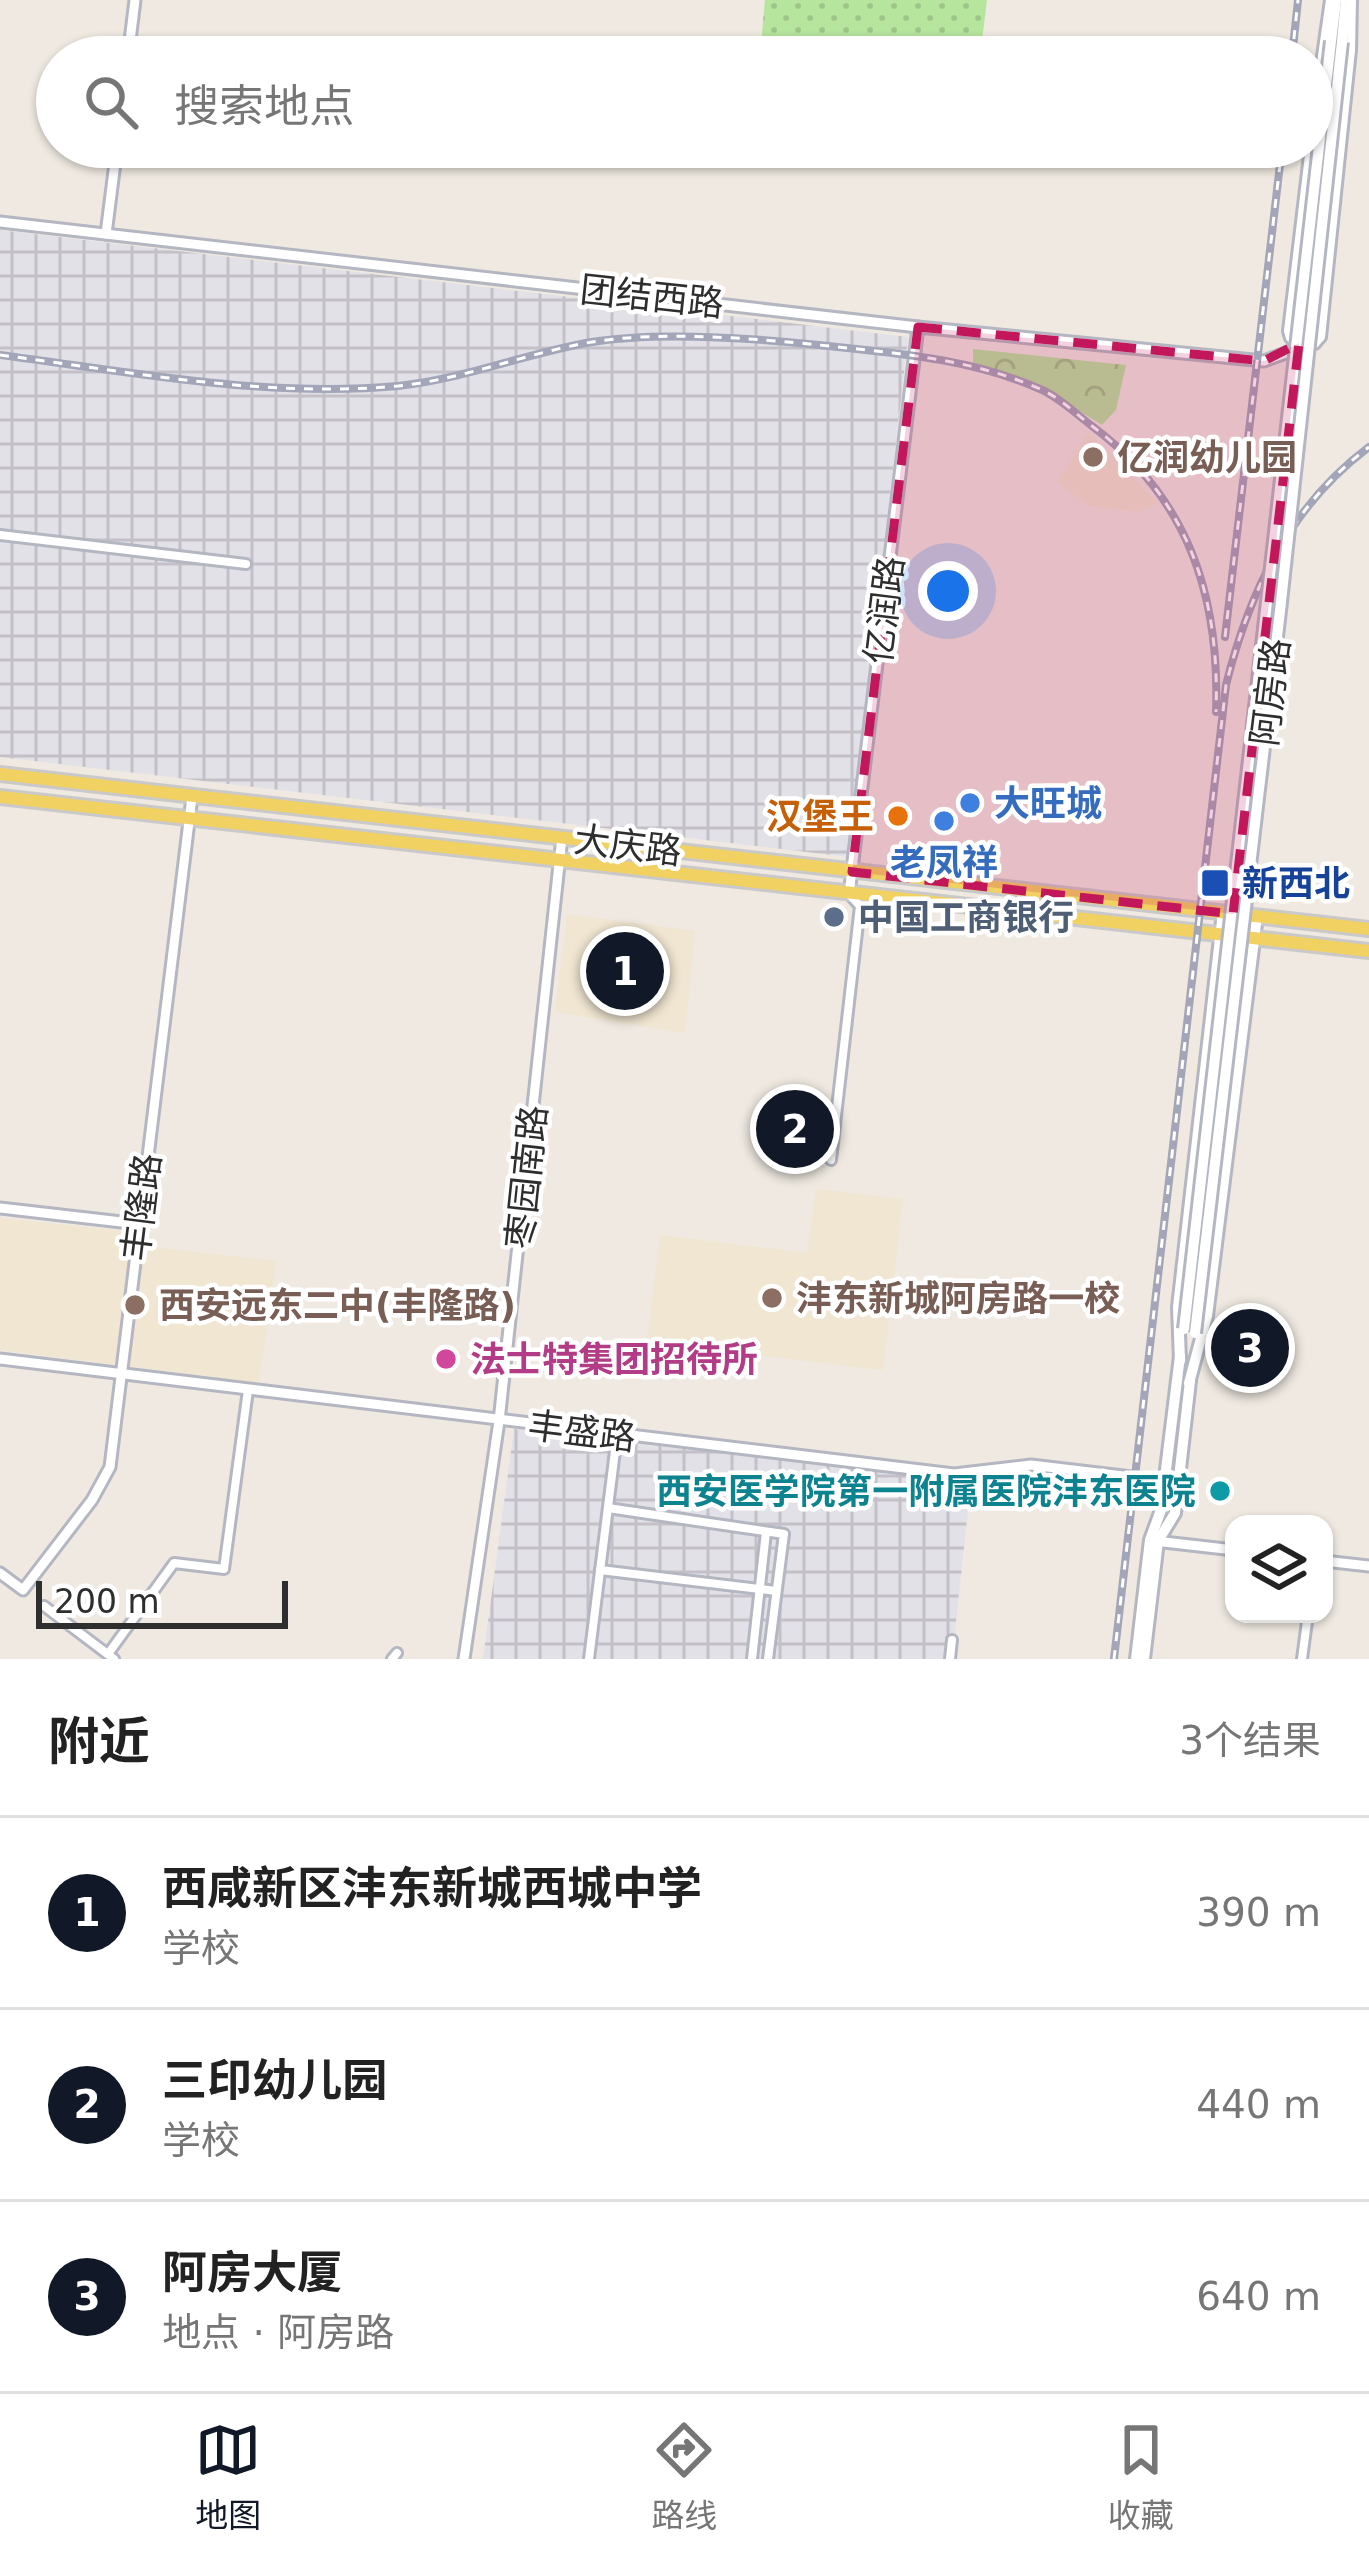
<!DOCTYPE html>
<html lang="zh">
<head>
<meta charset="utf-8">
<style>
	:root { --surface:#fff; --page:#f2f2f2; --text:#222; --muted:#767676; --line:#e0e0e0; --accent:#111827 }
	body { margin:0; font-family:"DejaVu Sans","Noto Sans SC",sans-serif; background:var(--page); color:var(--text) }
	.controls { position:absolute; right:36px; bottom:36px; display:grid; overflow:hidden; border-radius:24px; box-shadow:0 3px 9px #0004 }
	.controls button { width:108px; height:108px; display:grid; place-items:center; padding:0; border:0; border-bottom:3px solid var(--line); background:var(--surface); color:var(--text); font:60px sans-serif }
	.scale { position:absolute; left:36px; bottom:30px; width:252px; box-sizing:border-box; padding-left:12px; border:6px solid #2e2e2e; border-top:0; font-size:33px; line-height:42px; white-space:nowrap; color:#2e2e2e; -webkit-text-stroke:9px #fff; paint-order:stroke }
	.you { position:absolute; left:948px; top:591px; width:42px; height:42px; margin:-30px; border:9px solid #fff; border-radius:50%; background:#1a73e8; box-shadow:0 0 0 18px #1a73e833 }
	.badge { display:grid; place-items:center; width:78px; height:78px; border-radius:50%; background:var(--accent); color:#fff; font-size:39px; font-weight:700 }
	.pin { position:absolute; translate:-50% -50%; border:6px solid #fff; box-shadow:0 3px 12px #0006 }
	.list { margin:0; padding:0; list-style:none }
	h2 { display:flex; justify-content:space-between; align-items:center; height:156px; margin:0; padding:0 48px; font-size:51px }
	h2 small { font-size:39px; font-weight:400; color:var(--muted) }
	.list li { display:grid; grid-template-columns:78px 1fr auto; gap:36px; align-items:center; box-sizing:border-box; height:192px; padding:0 48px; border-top:3px solid var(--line) }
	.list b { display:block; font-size:45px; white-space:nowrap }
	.list p { margin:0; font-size:39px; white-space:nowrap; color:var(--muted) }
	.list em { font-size:39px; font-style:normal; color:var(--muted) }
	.icon { flex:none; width:66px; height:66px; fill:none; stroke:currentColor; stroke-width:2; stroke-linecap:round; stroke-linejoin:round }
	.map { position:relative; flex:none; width:1369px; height:1659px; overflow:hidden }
	.search { position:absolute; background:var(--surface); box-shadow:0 3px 9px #0004; left:36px; right:36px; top:36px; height:132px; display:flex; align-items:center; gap:30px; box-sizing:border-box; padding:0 42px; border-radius:66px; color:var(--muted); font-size:45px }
	.sheet { height:732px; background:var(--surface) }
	nav { display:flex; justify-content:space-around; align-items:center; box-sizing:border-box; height:168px; border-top:3px solid var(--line); background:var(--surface); font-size:33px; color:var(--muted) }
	nav a { display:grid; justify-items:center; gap:6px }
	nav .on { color:var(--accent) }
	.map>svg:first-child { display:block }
</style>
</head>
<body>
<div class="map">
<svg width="1369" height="1659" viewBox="0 0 1369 1659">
	<defs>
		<pattern id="industrial-grid" width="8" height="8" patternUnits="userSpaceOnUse" patternTransform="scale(3)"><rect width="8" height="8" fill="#e3e1e8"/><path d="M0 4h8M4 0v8" fill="none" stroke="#c3c1c7"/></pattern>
		<pattern id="grass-dots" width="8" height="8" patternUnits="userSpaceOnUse" patternTransform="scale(3)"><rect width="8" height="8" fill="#b6e59e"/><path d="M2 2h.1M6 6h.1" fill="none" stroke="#9dc588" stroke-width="1.8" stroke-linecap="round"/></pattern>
		<pattern id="park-crowns" width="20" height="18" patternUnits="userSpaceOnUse" patternTransform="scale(3)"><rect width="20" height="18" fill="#b6e59e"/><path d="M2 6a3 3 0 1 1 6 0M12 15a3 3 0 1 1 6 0" fill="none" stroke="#9dc588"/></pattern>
	</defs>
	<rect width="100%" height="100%" fill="#efe9e1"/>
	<!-- industrial -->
	<g fill="url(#industrial-grid)">
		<path d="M 0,230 L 908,337 L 849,857 L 0,757 Z"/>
		<path d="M 514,1429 L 971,1482 L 952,1659 L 483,1659 Z"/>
	</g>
	<!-- education -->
	<g fill="#f0e6d1">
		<path d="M 1089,432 L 1157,503 L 1138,512 L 1090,506 L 1057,482 Z"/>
		<path d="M 567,914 L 695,931 L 685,1033 L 555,1012 Z"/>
		<path d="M 768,1101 L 830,1108 L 822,1158 L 761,1151 Z"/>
		<path d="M 816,1189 L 903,1199 L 883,1370 L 647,1342 L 660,1235 L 807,1253 Z"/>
		<path d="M 0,1218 L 151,1234 L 150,1247 L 276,1261 L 259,1383 L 0,1350 Z"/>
	</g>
	<!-- grass -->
	<path fill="url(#grass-dots)" d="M 765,0 L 987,0 L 980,57 L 875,57 L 761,44 Z"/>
	<!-- park -->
	<path fill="url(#park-crowns)" d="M 973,349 L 1126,365 L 1116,410 L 1102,425 L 1039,386 L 973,363 Z"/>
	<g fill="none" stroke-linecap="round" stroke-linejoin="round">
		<defs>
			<g id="minor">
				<path d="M 1312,126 L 1330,0"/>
				<path d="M 1310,147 L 1288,331 L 1290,338 L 1303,345 L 1315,344 L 1321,337 L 1351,50 L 1352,0"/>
				<path d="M 0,535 L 246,564"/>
				<path d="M 831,1160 L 860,906 L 850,895"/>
				<path d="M 608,1508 L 784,1534 L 768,1659"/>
				<path d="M 600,1570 L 776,1591"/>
				<path d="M 44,1606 L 114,1659"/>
				<path d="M 108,1654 L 174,1563 L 224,1569 L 248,1390"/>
				<path d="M 392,1659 L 397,1653"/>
				<path d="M 589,1659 L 617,1435"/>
				<path d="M 752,1659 L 766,1532"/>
				<path d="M 950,1659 L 952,1640"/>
				<path d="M 1302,1659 L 1308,1614"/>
			</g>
			<g id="tertiary">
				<path d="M 128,57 L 135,0"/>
				<path d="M 0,222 L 918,327 L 1264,361 L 1291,351 L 1295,345"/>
				<path d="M 106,234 L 117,147"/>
				<path d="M 849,894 L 918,327"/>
				<path d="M 0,1208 L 139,1224"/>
				<path d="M 0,1359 L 954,1474 L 1031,1465 L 1165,1481"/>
				<path d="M 1155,1541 L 1234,1550"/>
				<path d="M 1324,1561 L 1369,1566"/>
				<path d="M 0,1573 L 23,1590 L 92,1500 L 110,1467 L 192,797"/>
				<path d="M 464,1659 L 499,1421 L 562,837"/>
			</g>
			<g id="secondary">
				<path d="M 1331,41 L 1336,0"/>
				<path d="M 1342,42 L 1346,0"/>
				<path d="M 1180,1361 L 1178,1307 L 1223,912"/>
				<path d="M 1189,1383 L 1207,1316 L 1257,916"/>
				<path d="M 1136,1659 L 1150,1540 L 1161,1510 L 1180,1356"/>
				<path d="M 1144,1659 L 1158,1541 L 1175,1513 L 1190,1381"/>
			</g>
			<g id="primary">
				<path d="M 0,774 L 1369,929"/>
				<path d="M 0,797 L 1369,951"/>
			</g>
		</defs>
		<!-- minor casing -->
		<use href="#minor" stroke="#b4b7c1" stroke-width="14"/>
		<!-- tertiary casing -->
		<use href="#tertiary" stroke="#b4b7c1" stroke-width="15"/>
		<!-- secondary casing -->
		<use href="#secondary" stroke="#b4b7c1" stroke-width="16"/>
		<!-- primary casing -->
		<use href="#primary" stroke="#c9c9c9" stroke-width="18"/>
		<!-- minor -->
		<use href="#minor" stroke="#fff" stroke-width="8"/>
		<!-- tertiary -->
		<use href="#tertiary" stroke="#fff" stroke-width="9"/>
		<!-- secondary -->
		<use href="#secondary" stroke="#fff" stroke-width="10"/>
		<!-- primary -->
		<use href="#primary" stroke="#f2d163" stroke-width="12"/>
		<defs>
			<g id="rail">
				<path d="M 1292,57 L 1298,0"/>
				<path d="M 0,355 C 131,372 265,398 398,386 C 465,379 526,353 592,342 C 659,331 751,338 819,345 C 894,353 970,358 1040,389 C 1059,397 1076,414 1092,426 C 1188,498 1220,595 1216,712"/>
				<path d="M 1225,637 L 1282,147"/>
				<path d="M 1114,1659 L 1226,685 C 1249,592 1290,506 1369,447"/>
			</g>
		</defs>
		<!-- rail casing -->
		<use href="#rail" stroke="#a3a6b8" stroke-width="8"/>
		<!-- rail -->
		<use href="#rail" stroke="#fff" stroke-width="3" stroke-dasharray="9" stroke-linecap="butt"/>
		<defs>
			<g id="secondary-bridge">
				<path d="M 1184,1329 L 1331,41"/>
				<path d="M 1195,1333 L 1280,611 L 1342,42"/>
			</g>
		</defs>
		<!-- secondary-bridge casing -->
		<use href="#secondary-bridge" stroke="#b4b7c1" stroke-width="16" stroke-linecap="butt"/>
		<!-- secondary-bridge -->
		<use href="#secondary-bridge" stroke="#fff" stroke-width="10"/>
	</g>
	<!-- marked area -->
	<path fill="#c2185b" fill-opacity="0.2" stroke="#c2185b" stroke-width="9" stroke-dasharray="24 15" stroke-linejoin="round" d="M 918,327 L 1264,361 L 1299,343 L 1233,914 L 852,872 Z"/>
	<!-- markers -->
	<g fill="#8d6e63" stroke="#fff" stroke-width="4.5">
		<circle cx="1093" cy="457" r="12"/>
		<circle cx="772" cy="1298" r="12"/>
		<circle cx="135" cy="1305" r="12"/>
	</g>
	<g fill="#3f7fe0" stroke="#fff" stroke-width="4.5">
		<circle cx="970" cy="803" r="12"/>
		<circle cx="944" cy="821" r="12"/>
	</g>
	<circle fill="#e8710a" stroke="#fff" stroke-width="4.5" cx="898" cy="816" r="12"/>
	<rect fill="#1a4fb4" stroke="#fff" stroke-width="4.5" x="1200" y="868" width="30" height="30" rx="6"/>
	<circle fill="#5c6f8a" stroke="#fff" stroke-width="4.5" cx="834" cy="917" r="12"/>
	<circle fill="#d1479c" stroke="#fff" stroke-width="4.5" cx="446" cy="1359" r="12"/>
	<circle fill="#0f9aa8" stroke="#fff" stroke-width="4.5" cx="1220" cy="1491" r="12"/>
	<g text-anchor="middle" stroke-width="9" stroke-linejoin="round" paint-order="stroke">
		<!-- street labels -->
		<g font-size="36" fill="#2e2e2e" stroke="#fff">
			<text transform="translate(652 296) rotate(6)" y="13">团结西路</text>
			<text transform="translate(884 610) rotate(-83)" y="13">亿润路</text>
			<text transform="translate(1270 692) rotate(-83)" y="13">阿房路</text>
			<text transform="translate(628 845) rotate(7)" y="13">大庆路</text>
			<text transform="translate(526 1177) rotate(-84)" y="13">枣园南路</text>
			<text transform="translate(141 1207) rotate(-83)" y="13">丰隆路</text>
			<text transform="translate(582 1431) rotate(7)" y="13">丰盛路</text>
		</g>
		<!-- education labels -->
		<g font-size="36" font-weight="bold" fill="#785e54" stroke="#fff" text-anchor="start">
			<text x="1117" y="470">亿润幼儿园</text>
			<text x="796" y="1311">沣东新城阿房路一校</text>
			<text x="159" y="1318">西安远东二中(丰隆路)</text>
		</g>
		<!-- shop labels -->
		<g font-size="36" font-weight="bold" fill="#366cbe" stroke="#fff" text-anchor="start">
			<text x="994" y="816">大旺城</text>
			<text x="944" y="875" text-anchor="middle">老凤祥</text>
		</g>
		<!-- food labels -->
		<g font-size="36" font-weight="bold" fill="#c56008" stroke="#fff" text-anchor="end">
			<text x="874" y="829">汉堡王</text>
		</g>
		<!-- transit labels -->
		<g font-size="36" font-weight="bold" fill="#164399" stroke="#fff" text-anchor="start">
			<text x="1242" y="896">新西北</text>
		</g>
		<!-- service labels -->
		<g font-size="36" font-weight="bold" fill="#4e5e75" stroke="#fff" text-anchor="start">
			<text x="858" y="930">中国工商银行</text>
		</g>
		<!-- hotel labels -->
		<g font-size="36" font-weight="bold" fill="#b23c85" stroke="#fff" text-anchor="start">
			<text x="470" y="1372">法士特集团招待所</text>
		</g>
		<!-- culture labels -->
		<g font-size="36" font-weight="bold" fill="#0d838f" stroke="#fff" text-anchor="end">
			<text x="1196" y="1504">西安医学院第一附属医院沣东医院</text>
		</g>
	</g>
</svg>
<div class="controls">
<button><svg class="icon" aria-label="layers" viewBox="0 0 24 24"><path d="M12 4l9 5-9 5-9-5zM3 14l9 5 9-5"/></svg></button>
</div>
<div class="scale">200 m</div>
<div class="you"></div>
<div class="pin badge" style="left:625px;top:971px">1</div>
<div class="pin badge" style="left:795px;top:1129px">2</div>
<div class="pin badge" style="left:1250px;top:1348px">3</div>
<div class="search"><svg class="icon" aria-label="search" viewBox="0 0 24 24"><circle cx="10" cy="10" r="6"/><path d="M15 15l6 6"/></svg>搜索地点</div>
</div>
<section class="sheet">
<h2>附近<small>3个结果</small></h2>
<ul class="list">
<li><span class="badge">1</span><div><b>西咸新区沣东新城西城中学</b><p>学校</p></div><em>390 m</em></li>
<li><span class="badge">2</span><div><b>三印幼儿园</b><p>学校</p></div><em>440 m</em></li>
<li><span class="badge">3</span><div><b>阿房大厦</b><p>地点 · 阿房路</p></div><em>640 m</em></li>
</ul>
</section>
<nav>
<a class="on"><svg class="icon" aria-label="map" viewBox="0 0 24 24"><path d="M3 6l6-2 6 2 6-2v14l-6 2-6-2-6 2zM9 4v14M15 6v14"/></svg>地图</a>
<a><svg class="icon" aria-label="directions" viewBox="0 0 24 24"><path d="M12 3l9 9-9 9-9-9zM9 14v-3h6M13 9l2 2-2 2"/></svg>路线</a>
<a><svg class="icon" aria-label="saved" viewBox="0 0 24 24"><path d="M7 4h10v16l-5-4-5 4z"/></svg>收藏</a>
</nav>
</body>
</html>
